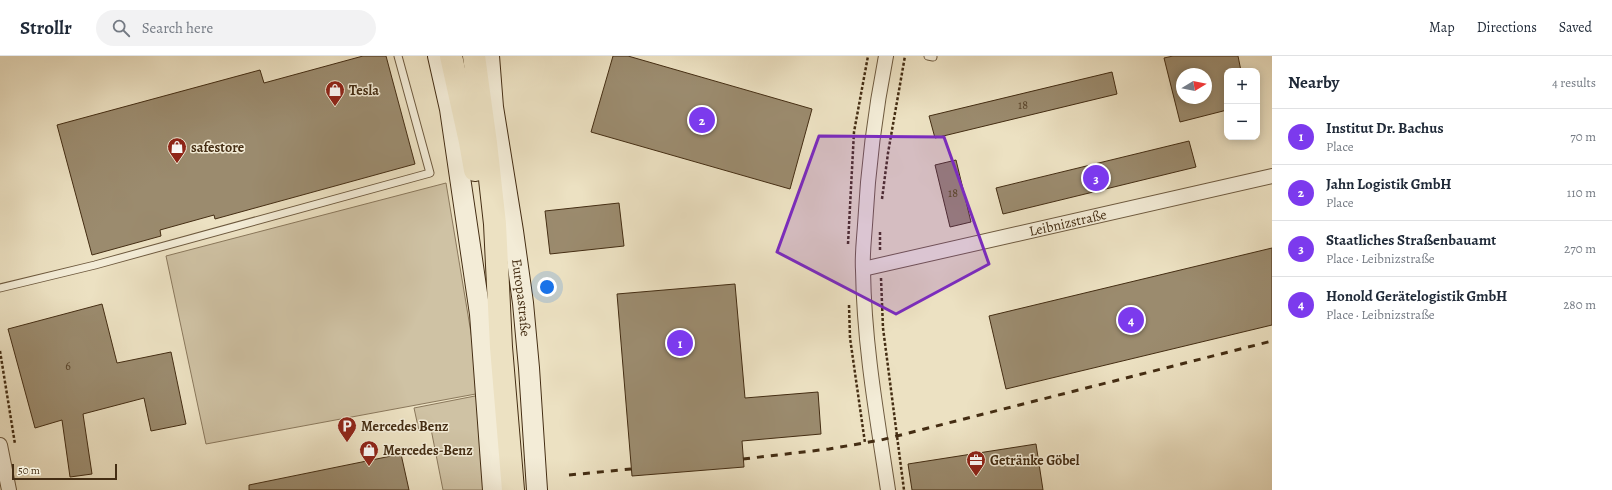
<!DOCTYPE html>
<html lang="en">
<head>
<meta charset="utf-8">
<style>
	:root { --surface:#fff; --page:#f2f2f3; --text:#1f2937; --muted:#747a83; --line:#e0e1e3; --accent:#7c3aed }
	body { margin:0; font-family:Alegreya,serif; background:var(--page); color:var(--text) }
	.controls { position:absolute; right:12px; top:12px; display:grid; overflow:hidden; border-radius:8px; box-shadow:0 2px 10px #0003 }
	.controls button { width:36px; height:36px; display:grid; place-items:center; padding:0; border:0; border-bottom:1px solid var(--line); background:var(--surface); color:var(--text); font:20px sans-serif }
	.compass { position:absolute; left:1176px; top:12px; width:36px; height:36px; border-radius:50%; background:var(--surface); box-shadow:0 2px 10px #0003; rotate:80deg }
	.scale { position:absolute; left:12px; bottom:10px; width:105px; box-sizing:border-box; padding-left:4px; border:2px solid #442d13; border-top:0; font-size:11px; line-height:14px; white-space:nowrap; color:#442d13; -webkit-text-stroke:3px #f3ecd7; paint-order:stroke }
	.you { position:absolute; left:547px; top:231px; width:14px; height:14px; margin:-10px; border:3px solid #fff; border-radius:50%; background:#1a73e8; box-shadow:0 0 0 6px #1a73e833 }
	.badge { display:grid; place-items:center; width:26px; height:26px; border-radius:50%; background:var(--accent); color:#fff; font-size:13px; font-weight:700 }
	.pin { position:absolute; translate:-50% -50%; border:2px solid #fff; box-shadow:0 1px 4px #0006 }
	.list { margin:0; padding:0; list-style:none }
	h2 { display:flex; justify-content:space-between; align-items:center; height:52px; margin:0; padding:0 16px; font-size:17px }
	h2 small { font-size:13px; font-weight:400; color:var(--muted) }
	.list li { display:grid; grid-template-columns:26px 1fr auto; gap:12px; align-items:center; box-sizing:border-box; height:56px; padding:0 16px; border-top:1px solid var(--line) }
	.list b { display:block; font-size:15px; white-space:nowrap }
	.list p { margin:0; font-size:13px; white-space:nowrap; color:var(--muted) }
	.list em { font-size:13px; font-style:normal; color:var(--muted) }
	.icon { flex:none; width:22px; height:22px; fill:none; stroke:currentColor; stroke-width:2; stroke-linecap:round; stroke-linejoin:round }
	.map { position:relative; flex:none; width:1272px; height:434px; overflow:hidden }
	header { display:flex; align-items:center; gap:24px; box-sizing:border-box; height:56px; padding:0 20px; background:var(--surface); border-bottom:1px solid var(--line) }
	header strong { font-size:19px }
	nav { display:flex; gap:22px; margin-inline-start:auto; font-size:14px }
	.search { width:280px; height:36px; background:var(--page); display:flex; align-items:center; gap:10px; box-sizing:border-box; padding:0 14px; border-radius:22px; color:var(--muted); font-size:15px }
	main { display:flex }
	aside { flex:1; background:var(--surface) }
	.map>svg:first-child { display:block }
</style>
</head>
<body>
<header>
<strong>Strollr</strong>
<div class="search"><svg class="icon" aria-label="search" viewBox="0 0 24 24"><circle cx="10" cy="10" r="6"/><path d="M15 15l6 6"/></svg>Search here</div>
<nav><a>Map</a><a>Directions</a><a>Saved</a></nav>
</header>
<main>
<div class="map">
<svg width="1272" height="434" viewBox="0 0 1272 434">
	<rect width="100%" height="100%" fill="#ece1c2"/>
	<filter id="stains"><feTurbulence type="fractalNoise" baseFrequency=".005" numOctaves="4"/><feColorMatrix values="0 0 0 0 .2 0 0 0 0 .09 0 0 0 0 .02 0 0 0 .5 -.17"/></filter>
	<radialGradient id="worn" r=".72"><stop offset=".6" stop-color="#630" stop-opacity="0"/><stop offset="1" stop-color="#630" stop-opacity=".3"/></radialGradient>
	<!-- green -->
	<g fill="#cfc2a4" stroke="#8a785c">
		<path d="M 446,127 L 481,337 L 206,388 L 166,200 Z"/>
		<path d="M 480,339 L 486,434 L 443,434 L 431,373 L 419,375 L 414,352 Z"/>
	</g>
	<!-- building -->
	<g fill="#9b8b6e" stroke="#442d13" fill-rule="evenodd">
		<path d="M 363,0 L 386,0 L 415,108 L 215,163 L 214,159 L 160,174 L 161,180 L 92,199 L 57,69 L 260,14 L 264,27 Z"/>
		<path d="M 613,0 L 628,0 L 812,53 L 790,133 L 591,76 Z"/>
		<path d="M 1173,0 L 1238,0 L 1241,15 L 1227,15 L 1227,54 L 1180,66 L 1164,2 ZM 1182,18 L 1206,18 L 1206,42 L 1182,42 Z"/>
		<path d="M 1112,16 L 1117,38 L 935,82 L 929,60 Z"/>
		<path d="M 1189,85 L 1196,111 L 1003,158 L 996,132 Z"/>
		<path d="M 956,104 L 971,166 L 950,171 L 935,109 Z"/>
		<path d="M 619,147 L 624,190 L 550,198 L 545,155 Z"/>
		<path d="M 1272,192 L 1272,269 L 1006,333 L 989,260 Z"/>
		<path d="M 735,228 L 745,342 L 818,336 L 821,378 L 742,385 L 744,411 L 632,420 L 617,238 Z"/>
		<path d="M 102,248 L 117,307 L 171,296 L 186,368 L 151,375 L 144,342 L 83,358 L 92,418 L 70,421 L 62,364 L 35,372 L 8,273 Z"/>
		<path d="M 1036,388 L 1043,434 L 912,434 L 908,408 Z"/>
		<path d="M 401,398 L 409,434 L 249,434 L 249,429 Z"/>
	</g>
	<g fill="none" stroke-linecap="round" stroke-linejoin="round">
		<defs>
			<g id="lane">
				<path d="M 928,0 L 933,1"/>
				<path d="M 0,232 L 95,209 L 430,117 L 398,0"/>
			</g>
			<g id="street">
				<path d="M 886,0 C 875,56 868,112 865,169 C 864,184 862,199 863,214 C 864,288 877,361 888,434"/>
				<path id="s1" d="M 863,213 L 1272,120"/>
				<path d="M 0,389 L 9,434"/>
			</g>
			<g id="secondary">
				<path d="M 438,0 L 450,53 L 480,258 L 493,434"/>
				<path id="s2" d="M 489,0 L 493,51 L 513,175 L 523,247 L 529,312 L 537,434"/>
			</g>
			<g id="highway">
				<path d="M 451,0 L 470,86 L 475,114"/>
				<path d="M 474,0 L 486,87 L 495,168 L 501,291 L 513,434"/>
			</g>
		</defs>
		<!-- lane casing -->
		<use href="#lane" stroke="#6e5a3f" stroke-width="9"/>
		<!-- street casing -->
		<use href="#street" stroke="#6e5a3f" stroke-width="16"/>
		<!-- secondary casing -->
		<use href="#secondary" stroke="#442d13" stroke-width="22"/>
		<!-- highway casing -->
		<use href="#highway" stroke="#442d13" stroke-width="24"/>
		<!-- path -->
		<g stroke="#442d13" stroke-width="2.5" stroke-dasharray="3 2" stroke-linecap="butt">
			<path d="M 882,143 L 888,97 L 905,0"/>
			<path d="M 880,176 L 880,195"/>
			<path d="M 848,188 L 854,76 L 868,0"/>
			<path d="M 881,222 L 883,272 L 904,434"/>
			<path d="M 849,249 L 850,282 L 865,387"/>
			<path d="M 0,295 L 15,388"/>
		</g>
		<!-- lane -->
		<use href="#lane" stroke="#f3ecd7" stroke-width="7"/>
		<!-- street -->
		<use href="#street" stroke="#f3ecd7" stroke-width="14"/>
		<!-- secondary -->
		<use href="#secondary" stroke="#f3ecd7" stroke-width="20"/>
		<!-- highway -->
		<use href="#highway" stroke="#ece1c2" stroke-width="22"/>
		<!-- rail -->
		<g stroke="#442d13" stroke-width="3" stroke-dasharray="7 7" stroke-linecap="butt">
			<path d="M 743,403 L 829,393 L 881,384 L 1272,285"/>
			<path d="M 569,419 L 631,413"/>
		</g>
	</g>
	<!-- marked area -->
	<path fill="#7b2cbf" fill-opacity="0.2" stroke="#7b2cbf" stroke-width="3" stroke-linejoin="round" d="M 819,80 L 944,81 L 989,208 L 896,258 L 777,196 Z"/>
	<!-- icons -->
	<defs>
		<symbol id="shop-pin" viewBox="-11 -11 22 30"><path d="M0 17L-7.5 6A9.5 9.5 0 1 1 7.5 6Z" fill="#8f2418" stroke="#f3ecd7"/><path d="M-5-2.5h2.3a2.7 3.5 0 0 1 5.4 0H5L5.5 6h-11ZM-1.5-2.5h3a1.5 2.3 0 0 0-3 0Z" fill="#fff"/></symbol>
		<symbol id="parking-pin" viewBox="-11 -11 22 30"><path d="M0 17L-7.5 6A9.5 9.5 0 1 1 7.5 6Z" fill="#8f2418" stroke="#f3ecd7"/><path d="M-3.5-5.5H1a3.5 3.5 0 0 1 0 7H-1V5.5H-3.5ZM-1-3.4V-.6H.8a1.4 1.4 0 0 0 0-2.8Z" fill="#fff"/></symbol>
		<symbol id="office-pin" viewBox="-11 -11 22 30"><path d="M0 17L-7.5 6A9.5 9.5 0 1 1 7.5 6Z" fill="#8f2418" stroke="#f3ecd7"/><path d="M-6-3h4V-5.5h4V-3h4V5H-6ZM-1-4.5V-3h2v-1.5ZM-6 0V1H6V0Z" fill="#fff"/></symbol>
	</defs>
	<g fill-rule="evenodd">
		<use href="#shop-pin" x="324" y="23" width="22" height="30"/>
		<use href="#shop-pin" x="166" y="80" width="22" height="30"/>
		<use href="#parking-pin" x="336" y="359" width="22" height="30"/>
		<use href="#shop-pin" x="358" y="383" width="22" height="30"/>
		<use href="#office-pin" x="965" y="393" width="22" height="30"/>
	</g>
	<g text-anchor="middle" stroke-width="3" stroke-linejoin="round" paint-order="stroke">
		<!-- number labels -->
		<g font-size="12" fill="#5a442a">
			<text x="1023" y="53">18</text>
			<text x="953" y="141">18</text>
			<text x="68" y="314">6</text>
		</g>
		<!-- poi labels -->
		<g font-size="14" font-weight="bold" fill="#442d13" stroke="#f3ecd7" text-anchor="start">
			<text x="349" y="39">Tesla</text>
			<text x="191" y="96">safestore</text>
			<text x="361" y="375">Mercedes Benz</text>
			<text x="383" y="399">Mercedes-Benz</text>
			<text x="990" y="409">Getränke Göbel</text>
		</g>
		<!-- street labels -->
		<g font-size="14" fill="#442d13" stroke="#f3ecd7">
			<text dy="5" stroke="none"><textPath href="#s1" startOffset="210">Leibnizstraße</textPath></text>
			<text dy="5" stroke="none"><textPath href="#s2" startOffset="244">Europastraße</textPath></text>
		</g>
	</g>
	<rect width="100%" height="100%" filter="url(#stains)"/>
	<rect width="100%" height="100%" fill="url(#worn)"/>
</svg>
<div class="controls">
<button>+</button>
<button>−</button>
</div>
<svg class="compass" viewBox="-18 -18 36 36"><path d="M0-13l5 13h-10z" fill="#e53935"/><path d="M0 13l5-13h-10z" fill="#747a83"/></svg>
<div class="scale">50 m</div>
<div class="you"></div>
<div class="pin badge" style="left:680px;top:287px">1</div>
<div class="pin badge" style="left:702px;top:64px">2</div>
<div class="pin badge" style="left:1096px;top:122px">3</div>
<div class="pin badge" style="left:1131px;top:264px">4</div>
</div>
<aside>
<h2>Nearby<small>4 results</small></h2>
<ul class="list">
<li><span class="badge">1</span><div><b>Institut Dr. Bachus</b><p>Place</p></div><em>70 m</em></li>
<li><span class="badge">2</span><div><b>Jahn Logistik GmbH</b><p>Place</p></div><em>110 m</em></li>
<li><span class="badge">3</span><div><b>Staatliches Straßenbauamt</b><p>Place · Leibnizstraße</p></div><em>270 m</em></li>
<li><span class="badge">4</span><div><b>Honold Gerätelogistik GmbH</b><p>Place · Leibnizstraße</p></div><em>280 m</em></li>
</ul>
</aside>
</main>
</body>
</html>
